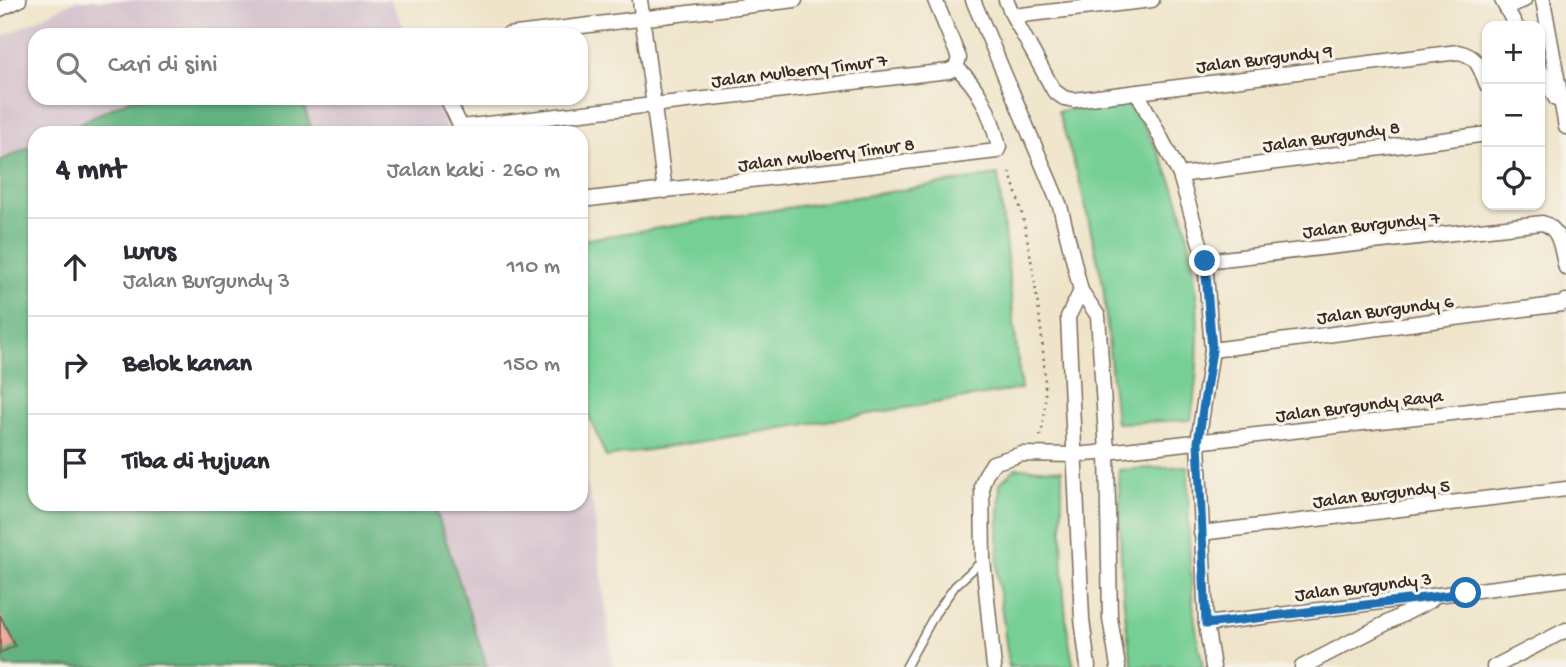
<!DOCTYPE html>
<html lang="id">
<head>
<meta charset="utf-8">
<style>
	:root { --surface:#fff; --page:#f2f2f3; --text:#2b2b33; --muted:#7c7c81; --line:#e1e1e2 }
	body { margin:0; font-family:"Gochi Hand",sans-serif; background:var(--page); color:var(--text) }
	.controls { position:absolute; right:21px; top:21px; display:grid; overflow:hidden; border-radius:14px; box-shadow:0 2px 5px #0004 }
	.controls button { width:63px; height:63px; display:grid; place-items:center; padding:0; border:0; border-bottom:2px solid var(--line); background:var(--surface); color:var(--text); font:35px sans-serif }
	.stop { position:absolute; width:21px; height:21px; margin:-16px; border:5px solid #1f6fb2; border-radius:50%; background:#fff }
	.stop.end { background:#1f6fb2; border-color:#fff; box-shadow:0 2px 7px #0008 }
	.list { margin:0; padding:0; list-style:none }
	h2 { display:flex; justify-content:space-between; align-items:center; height:91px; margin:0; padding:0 28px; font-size:30px }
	h2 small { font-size:23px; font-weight:400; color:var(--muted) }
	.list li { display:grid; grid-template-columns:46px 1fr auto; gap:21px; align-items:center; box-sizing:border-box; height:98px; padding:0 28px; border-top:2px solid var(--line) }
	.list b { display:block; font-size:26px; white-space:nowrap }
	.list p { margin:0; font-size:23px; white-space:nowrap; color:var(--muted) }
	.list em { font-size:23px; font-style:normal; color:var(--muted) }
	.icon { flex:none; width:38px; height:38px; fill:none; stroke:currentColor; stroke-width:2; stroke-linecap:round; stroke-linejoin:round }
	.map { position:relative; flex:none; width:1566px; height:667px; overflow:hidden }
	.search { position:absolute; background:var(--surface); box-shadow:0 2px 5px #0004; left:28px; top:28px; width:560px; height:77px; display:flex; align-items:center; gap:18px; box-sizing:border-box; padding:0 24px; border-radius:21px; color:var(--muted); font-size:26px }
	.panel { position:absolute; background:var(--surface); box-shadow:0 2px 5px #0004; left:28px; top:126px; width:560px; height:385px; border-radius:21px }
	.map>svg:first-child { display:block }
</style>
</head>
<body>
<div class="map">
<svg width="1566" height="667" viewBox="0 0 1566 667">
	<rect width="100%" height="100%" fill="#f7f3e8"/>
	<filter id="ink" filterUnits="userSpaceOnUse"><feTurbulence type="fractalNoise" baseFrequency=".0143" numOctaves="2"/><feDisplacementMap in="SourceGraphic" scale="14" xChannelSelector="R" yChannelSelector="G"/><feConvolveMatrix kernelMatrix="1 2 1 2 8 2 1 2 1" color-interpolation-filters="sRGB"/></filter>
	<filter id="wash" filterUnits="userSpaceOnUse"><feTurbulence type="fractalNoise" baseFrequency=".00686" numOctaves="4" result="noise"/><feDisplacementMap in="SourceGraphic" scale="28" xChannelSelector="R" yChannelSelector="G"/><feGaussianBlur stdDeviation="1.57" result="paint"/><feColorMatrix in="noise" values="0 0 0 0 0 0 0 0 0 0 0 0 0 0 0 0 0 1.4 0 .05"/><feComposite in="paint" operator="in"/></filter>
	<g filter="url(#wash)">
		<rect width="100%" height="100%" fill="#efe4c9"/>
		<!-- industrial -->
		<path fill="#d1bdca" d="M 77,0 L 390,0 L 408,35 L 35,35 L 35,98 L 434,98 L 449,133 L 35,133 L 35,504 L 581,504 L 581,468 L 593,506 L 613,667 L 0,667 L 0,38 Z"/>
		<!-- green -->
		<g fill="#76cf95" stroke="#587c5a" stroke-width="2">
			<path d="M 1130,102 C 1142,124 1156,145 1166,168 C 1200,245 1204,338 1191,420 L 1116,423 L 1103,284 L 1080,183 L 1058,111 Z"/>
			<path d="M 998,175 L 1021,389 L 606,457 L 581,397 L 581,240 Z"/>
			<path d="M 1188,466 C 1189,533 1188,601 1203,667 L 1133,667 C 1120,602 1120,536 1119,470 Z"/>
			<path d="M 1016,468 L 1062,470 C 1062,533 1060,606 1074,667 L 1009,667 L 997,573 L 1000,483 Z"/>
		</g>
		<!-- forest -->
		<g fill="#60b27e" stroke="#4e6e4e" stroke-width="2">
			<path d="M 133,98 L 301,98 L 313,133 L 59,133 Z"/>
			<path d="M 35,144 L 35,504 L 434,504 L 487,667 L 5,667 L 0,648 L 0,161 Z"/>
		</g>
		<g id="blocks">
			<!-- building -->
			<path fill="#f6a59c" d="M 0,615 L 15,646 L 0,653 Z"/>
		</g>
	</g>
	<g filter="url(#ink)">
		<use href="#blocks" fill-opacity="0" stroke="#7a6b5a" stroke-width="2"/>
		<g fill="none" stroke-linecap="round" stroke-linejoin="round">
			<defs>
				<path id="lane" d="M 906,667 L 935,614 L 955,586 L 982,561"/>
				<g id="street">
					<path d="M 640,0 L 665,191"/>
					<path d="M 973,0 L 1060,206 L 1081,291 L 1098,316 L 1107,452 L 1110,618 L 1118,667"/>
					<path d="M 1006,0 L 1013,16 L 1054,91 L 1064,98 L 1074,100 L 1458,52 C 1478,56 1480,68 1487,85"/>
					<path d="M 1502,0 L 1516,26"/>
					<path d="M 1543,0 L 1566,127"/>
					<path d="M 1506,7 L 1524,0"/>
					<path d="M 0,9 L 19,0"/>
					<path d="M 1013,16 L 1152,0"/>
					<path d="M 508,35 L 795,0"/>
					<path d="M 1540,69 L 1556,99"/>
					<path d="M 1137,92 L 1180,175 L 1205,261 L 1212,350 L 1198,442 L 1206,624 L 1213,667"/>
					<path d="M 447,98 L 461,127 L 949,71 L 956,67 L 959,58 L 935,0"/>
					<path d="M 1180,175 L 1487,134"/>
					<path d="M 581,200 L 997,151 L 999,147 C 991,115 981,89 956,67"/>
					<path d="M 1205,261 L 1542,223 C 1561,228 1561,250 1566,268"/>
					<path d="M 1081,291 L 1068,317 L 1082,619 L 1088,667"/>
					<path d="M 1212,350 L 1562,304 L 1566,301"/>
					<path d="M 1201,533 L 1566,489"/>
					<path d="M 1206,624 L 1566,579"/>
					<path d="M 994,667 L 983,560 L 982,485 L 986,474 L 993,463 L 1022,454 L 1075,455 L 1107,452 L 1566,400"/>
					<path d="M 1302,667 L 1431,600"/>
					<path d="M 1494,667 L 1566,630"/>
				</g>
			</defs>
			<!-- lane casing -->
			<use href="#lane" stroke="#7a6b5a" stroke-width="10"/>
			<!-- street casing -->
			<use href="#street" stroke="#7a6b5a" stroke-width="17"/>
			<!-- path -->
			<path stroke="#7a6b5a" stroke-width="2.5" stroke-dasharray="2 5" stroke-linecap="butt" d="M 1010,172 C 1014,189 1021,206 1024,223 C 1033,264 1057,408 1038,440"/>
			<!-- lane -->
			<use href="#lane" stroke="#fff" stroke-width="7"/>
			<!-- street -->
			<use href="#street" stroke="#fff" stroke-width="14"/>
		</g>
	</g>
	<g fill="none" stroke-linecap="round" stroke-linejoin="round" filter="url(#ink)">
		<!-- route -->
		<path stroke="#1f6fb2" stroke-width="9" d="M 1205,261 L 1212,350 L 1198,442 L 1206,624 L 1466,593"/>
	</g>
	<g text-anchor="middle" stroke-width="6" stroke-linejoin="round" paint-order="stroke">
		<!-- street labels -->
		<g font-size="19" fill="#3b2a1e" stroke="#f7f3e8">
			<text transform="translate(1264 57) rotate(-7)" y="7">Jalan Burgundy 9</text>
			<text transform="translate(799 69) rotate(-7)" y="7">Jalan Mulberry Timur 7</text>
			<text transform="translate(1331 135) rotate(-8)" y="7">Jalan Burgundy 8</text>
			<text transform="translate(826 153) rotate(-7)" y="7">Jalan Mulberry Timur 8</text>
			<text transform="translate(1371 223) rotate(-6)" y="7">Jalan Burgundy 7</text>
			<text transform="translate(1385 308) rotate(-7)" y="7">Jalan Burgundy 6</text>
			<text transform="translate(1359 404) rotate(-7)" y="7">Jalan Burgundy Raya</text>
			<text transform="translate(1381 492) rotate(-7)" y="7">Jalan Burgundy 5</text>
			<text transform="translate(1363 585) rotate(-7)" y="7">Jalan Burgundy 3</text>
		</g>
	</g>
</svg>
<div class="controls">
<button>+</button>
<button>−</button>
<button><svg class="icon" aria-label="locate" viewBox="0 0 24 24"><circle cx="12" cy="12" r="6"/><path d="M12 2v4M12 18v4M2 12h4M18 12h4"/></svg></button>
</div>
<div class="stop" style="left:1466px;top:593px"></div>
<div class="stop end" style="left:1205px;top:261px"></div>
<div class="search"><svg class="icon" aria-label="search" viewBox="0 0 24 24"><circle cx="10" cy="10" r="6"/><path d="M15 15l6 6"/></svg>Cari di sini</div>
<section class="panel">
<h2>4 mnt<small>Jalan kaki · 260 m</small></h2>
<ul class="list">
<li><svg class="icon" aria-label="ahead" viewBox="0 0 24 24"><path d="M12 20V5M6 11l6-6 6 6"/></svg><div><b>Lurus</b><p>Jalan Burgundy 3</p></div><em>110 m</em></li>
<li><svg class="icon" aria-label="right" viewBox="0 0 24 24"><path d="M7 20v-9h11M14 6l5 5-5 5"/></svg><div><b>Belok kanan</b></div><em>150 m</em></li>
<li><svg class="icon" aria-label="arrive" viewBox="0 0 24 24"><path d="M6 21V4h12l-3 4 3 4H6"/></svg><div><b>Tiba di tujuan</b></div></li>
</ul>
</section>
</div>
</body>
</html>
